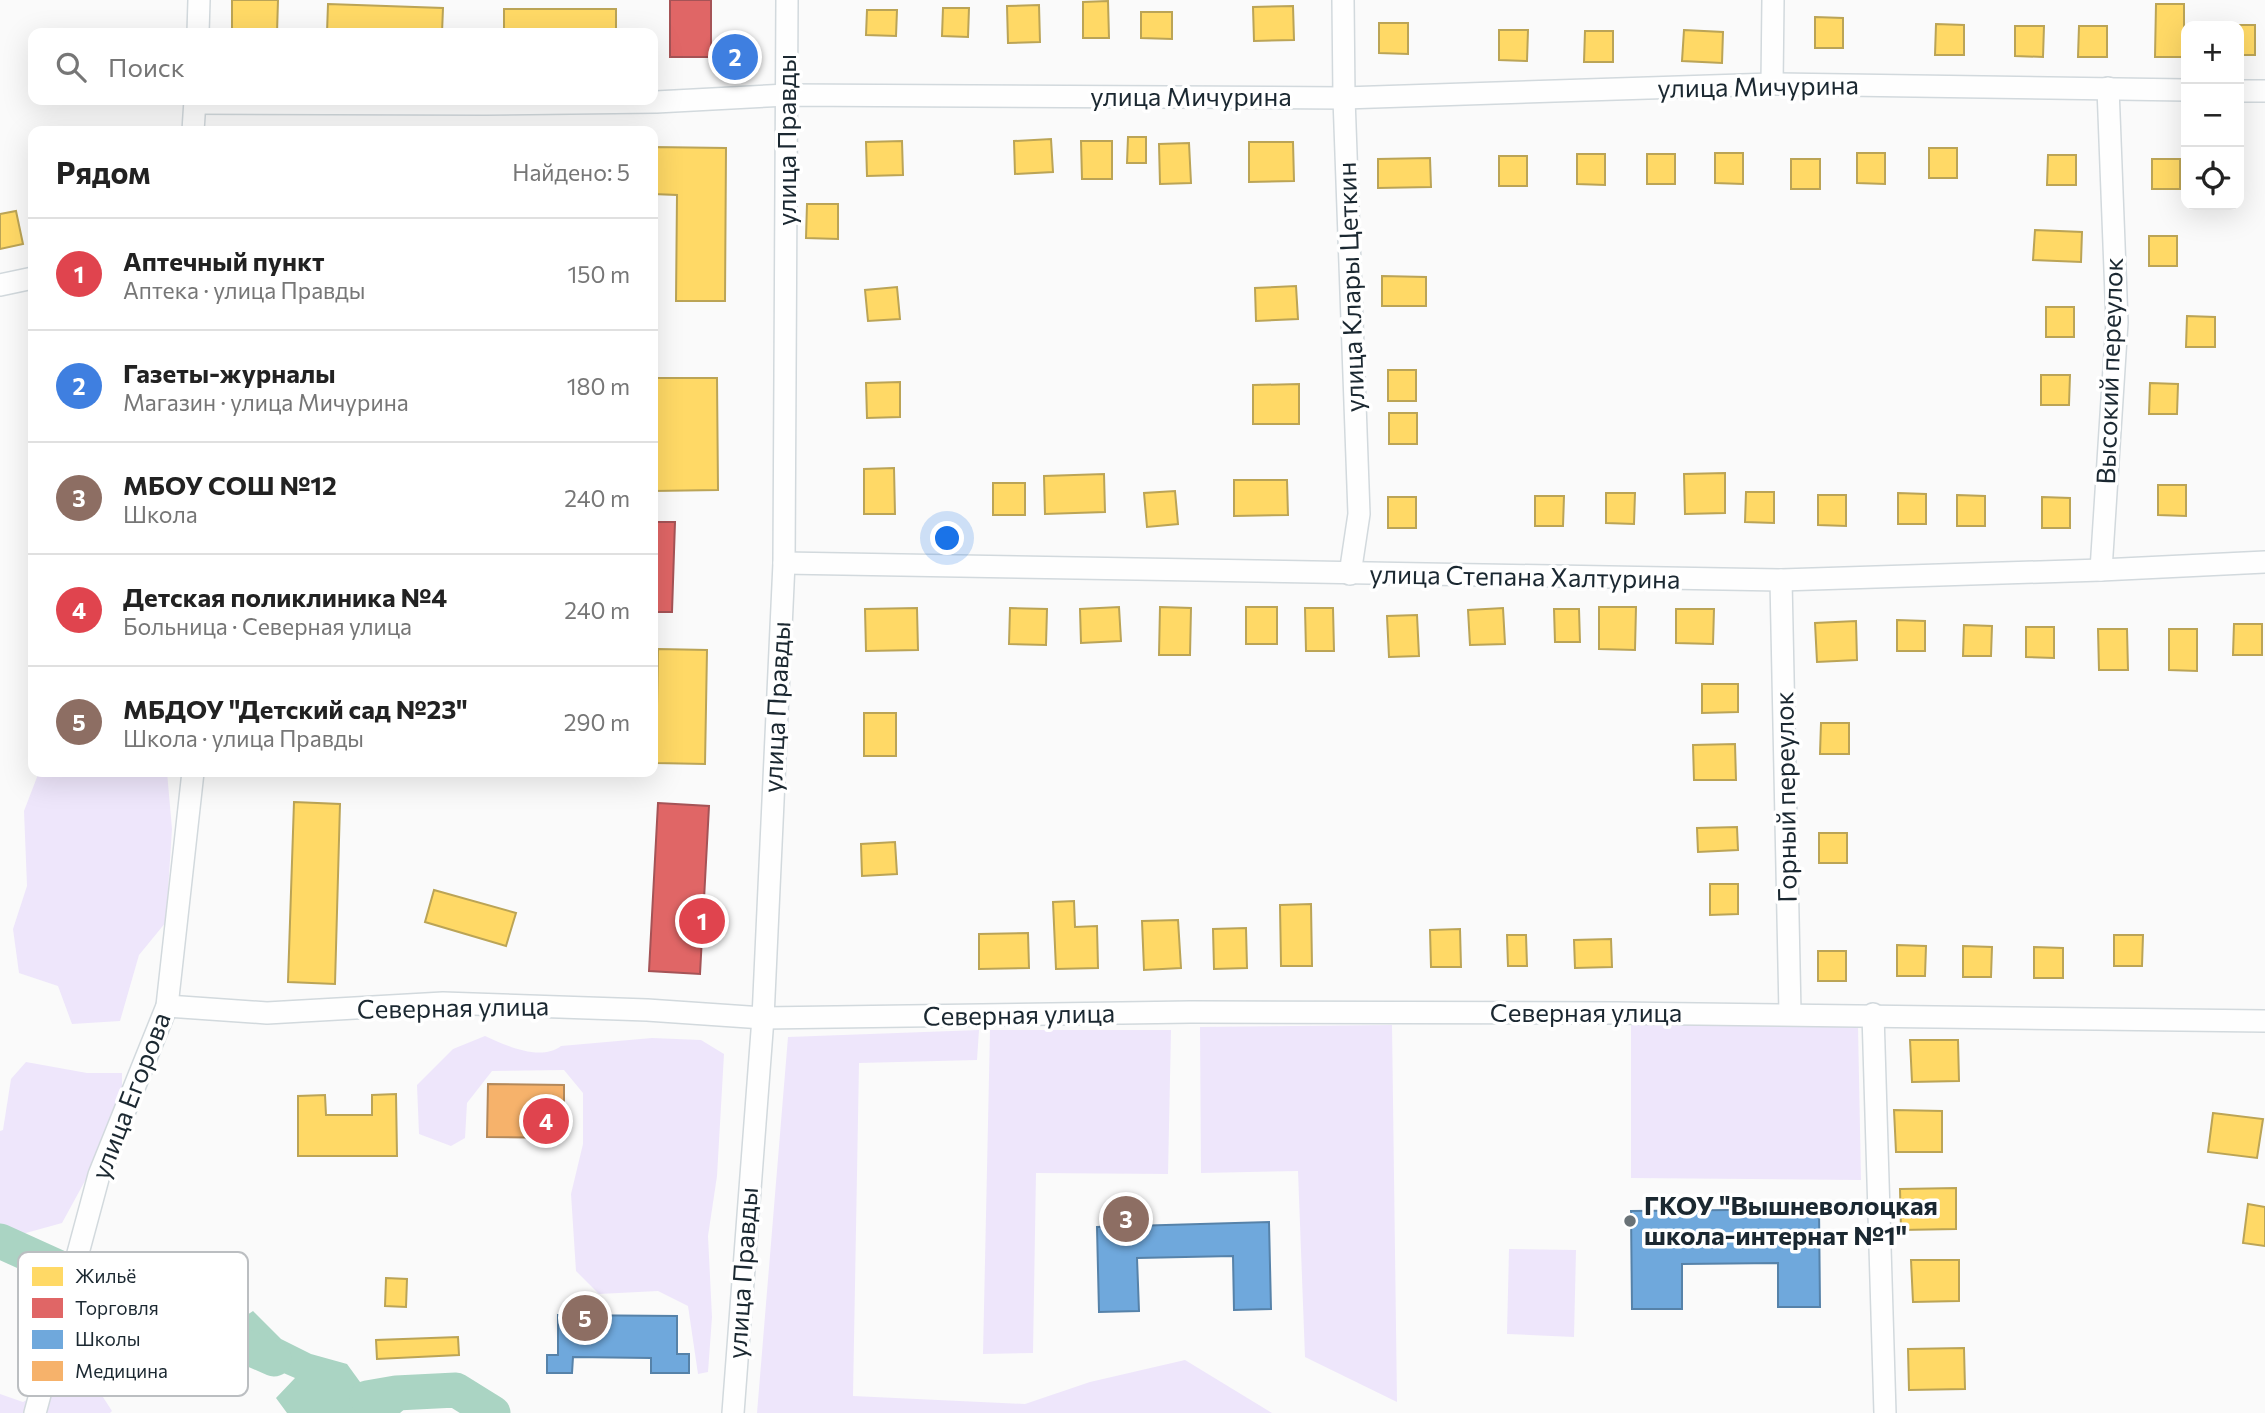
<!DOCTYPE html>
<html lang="ru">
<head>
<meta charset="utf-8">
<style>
	:root { --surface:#fff; --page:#f2f2f2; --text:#222; --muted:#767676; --line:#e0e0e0; --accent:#697277 }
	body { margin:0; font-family:Commissioner,sans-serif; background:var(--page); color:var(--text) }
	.controls { position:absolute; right:21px; top:21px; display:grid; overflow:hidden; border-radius:14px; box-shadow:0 7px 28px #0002 }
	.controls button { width:63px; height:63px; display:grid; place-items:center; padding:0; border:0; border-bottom:2px solid var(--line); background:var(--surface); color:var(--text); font:35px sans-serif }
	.you { position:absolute; left:948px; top:539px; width:24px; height:24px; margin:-18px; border:5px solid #fff; border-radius:50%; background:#1a73e8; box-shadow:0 0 0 10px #1a73e833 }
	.badge { display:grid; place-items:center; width:46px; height:46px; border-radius:50%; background:var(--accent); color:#fff; font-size:23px; font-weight:700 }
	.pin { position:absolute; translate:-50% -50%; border:4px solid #fff; box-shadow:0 2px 7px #0006 }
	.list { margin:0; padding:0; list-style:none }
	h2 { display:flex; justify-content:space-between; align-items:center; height:91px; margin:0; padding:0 28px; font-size:30px }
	h2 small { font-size:23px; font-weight:400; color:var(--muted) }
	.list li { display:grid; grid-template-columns:46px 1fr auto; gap:21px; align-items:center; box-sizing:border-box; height:112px; padding:0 28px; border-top:2px solid var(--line) }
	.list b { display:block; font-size:26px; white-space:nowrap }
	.list p { margin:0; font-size:23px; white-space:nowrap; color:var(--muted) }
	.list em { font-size:23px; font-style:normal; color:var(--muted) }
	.icon { flex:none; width:38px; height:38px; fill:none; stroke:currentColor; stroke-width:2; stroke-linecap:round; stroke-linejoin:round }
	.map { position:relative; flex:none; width:2265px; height:1413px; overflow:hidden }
	.search { position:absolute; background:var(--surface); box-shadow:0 7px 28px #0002; left:28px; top:28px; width:630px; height:77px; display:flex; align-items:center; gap:18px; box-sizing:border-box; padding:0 24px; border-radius:14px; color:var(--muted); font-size:26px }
	.panel { position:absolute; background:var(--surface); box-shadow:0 7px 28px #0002; left:28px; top:126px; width:630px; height:651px; border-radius:14px }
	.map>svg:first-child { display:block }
</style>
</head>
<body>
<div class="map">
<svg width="2265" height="1413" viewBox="0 0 2265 1413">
	<rect width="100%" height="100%" fill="#fafafa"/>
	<!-- green -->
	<g fill="#eee6fb">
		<path d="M 39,772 L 167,772 L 172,829 L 166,922 L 139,955 L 120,1021 L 72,1024 L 58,986 L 19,973 L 13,929 L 27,886 L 24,811 Z"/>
		<path d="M 1631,1023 L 1858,1026 L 1861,1180 L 1631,1178 Z"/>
		<path d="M 1392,1025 L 1397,1402 L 1305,1357 L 1298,1171 L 1201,1173 L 1200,1027 Z"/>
		<path d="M 979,1030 L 977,1060 L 859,1063 L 853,1396 L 1025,1404 L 1090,1382 L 1185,1360 L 1272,1413 L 757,1413 L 788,1037 Z"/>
		<path d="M 990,1030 L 1171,1030 L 1168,1174 L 1036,1173 L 1033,1353 L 983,1354 Z"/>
		<path d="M 485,1036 C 505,1045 540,1062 561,1046 L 652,1038 L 701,1040 L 724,1054 L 717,1176 L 708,1236 L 712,1317 L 708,1372 L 698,1374 L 688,1306 L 658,1291 L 599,1294 L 576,1271 L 571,1194 L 583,1144 L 583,1093 L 564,1070 L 492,1071 L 467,1103 L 465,1138 L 451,1146 L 419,1134 L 417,1085 L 453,1049 Z"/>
		<path d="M 26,1062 L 87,1073 L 122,1073 L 122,1099 L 104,1146 L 62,1223 L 15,1236 L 0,1228 L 0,1131 L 3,1130 L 11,1079 Z"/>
		<path d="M 1509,1249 L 1576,1250 L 1574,1337 L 1507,1334 Z"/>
		<path d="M 84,1368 L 112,1411 L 110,1413 L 0,1413 L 0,1394 L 23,1402 Z"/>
	</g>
	<!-- water -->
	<path fill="#aad4c3" d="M 253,1311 L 281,1339 L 311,1354 L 347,1364 L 368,1393 L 411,1388 L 417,1398 L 400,1413 L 287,1413 L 276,1398 L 295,1378 L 244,1356 L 230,1340 L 238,1321 Z"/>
	<!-- homes -->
	<g fill="#ffd966" stroke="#bba456" stroke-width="2">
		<path d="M 232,0 L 278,0 L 277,33 L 232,33 Z"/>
		<path d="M 1108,1 L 1109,38 L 1083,38 L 1083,2 Z"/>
		<path d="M 328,4 L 443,8 L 442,33 L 327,33 Z"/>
		<path d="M 2156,4 L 2184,4 L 2184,57 L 2155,57 Z"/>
		<path d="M 1039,5 L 1040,42 L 1008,43 L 1007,6 Z"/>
		<path d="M 1293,6 L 1294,40 L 1254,41 L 1253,7 Z"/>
		<path d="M 943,8 L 969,8 L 968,37 L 942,36 Z"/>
		<rect x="504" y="9" width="112" height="24"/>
		<path d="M 867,10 L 897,10 L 896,36 L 866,35 Z"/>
		<path d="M 1141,12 L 1172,12 L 1172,39 L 1141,38 Z"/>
		<path d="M 1815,17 L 1843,18 L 1843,48 L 1815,48 Z"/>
		<path d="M 1379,23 L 1408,23 L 1408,54 L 1379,53 Z"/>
		<path d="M 1936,24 L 1964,25 L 1964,55 L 1935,55 Z"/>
		<path d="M 2226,25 L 2255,25 L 2255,55 L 2239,55 L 2239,26 Z"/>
		<path d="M 2015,26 L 2044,26 L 2043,57 L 2015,56 Z"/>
		<path d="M 2079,26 L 2107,26 L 2107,57 L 2078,57 Z"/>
		<path d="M 1499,30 L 1528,30 L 1527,61 L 1499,60 Z"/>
		<path d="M 1684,30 L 1723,32 L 1722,63 L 1682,61 Z"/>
		<path d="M 1585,31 L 1613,31 L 1613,62 L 1584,62 Z"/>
		<path d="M 1128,137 L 1146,137 L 1146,163 L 1127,163 Z"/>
		<path d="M 1051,139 L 1053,172 L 1015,174 L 1014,141 Z"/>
		<path d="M 902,141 L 903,175 L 867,176 L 866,142 Z"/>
		<path d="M 1081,141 L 1112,141 L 1112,179 L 1082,179 Z"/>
		<path d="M 1249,142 L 1293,142 L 1294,181 L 1249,182 Z"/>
		<path d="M 1189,143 L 1191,183 L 1160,184 L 1159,144 Z"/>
		<path d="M 653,147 L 726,148 L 725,301 L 676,301 L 677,195 L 653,194 Z"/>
		<rect x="1929" y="148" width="28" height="30"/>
		<path d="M 1715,153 L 1743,153 L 1743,184 L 1715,183 Z"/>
		<path d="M 1857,153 L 1885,153 L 1885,184 L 1857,183 Z"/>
		<path d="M 1577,154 L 1605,154 L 1605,185 L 1577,184 Z"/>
		<rect x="1647" y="154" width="28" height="30"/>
		<path d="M 2048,155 L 2076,155 L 2076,185 L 2047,185 Z"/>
		<rect x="1499" y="156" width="28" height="30"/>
		<path d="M 1430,158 L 1431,187 L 1378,188 L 1378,159 Z"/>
		<rect x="1791" y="159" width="29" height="30"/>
		<rect x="2152" y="159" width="28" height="30"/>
		<path d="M 807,204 L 838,204 L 838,239 L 806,238 Z"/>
		<path d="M 16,211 L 23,244 L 0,249 L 0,214 Z"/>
		<path d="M 2035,230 L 2082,232 L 2081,262 L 2033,260 Z"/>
		<rect x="2149" y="236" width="28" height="30"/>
		<path d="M 1382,276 L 1426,277 L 1426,306 L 1382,306 Z"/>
		<path d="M 1296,286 L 1298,319 L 1256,321 L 1255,288 Z"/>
		<path d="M 897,287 L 900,319 L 868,321 L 865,290 Z"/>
		<rect x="2046" y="307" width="28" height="30"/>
		<path d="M 2187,316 L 2215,317 L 2215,347 L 2186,347 Z"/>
		<rect x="1388" y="370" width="28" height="31"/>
		<path d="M 2041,375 L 2070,375 L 2069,405 L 2041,405 Z"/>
		<path d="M 653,378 L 717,378 L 718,490 L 653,491 Z"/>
		<path d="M 900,382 L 900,417 L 867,418 L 866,383 Z"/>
		<path d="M 2150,383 L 2178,384 L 2177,414 L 2149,414 Z"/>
		<path d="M 1299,384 L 1299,424 L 1253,424 L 1253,385 Z"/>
		<rect x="1389" y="413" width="28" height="31"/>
		<path d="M 894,468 L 895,514 L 864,514 L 864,469 Z"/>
		<path d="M 1725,473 L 1725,513 L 1685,514 L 1684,474 Z"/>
		<path d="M 1104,474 L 1105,512 L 1045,514 L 1044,476 Z"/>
		<path d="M 1234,480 L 1287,480 L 1288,515 L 1234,516 Z"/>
		<rect x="993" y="483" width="32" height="32"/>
		<path d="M 2158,485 L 2186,485 L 2186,516 L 2158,515 Z"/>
		<path d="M 1175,491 L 1178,524 L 1147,527 L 1144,493 Z"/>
		<path d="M 1746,492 L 1774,492 L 1774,523 L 1745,522 Z"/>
		<path d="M 1606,493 L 1635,493 L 1634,524 L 1606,523 Z"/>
		<path d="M 1898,493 L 1926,494 L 1926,524 L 1898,524 Z"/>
		<path d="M 1818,495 L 1846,495 L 1846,526 L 1818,525 Z"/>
		<path d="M 1957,495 L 1985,496 L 1985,526 L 1957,526 Z"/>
		<path d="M 1535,496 L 1564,496 L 1563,526 L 1535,526 Z"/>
		<rect x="1388" y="497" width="28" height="31"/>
		<path d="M 2042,497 L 2070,498 L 2070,528 L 2042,528 Z"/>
		<path d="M 1119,607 L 1121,641 L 1081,643 L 1080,609 Z"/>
		<path d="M 1160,607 L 1191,608 L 1190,655 L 1159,655 Z"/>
		<rect x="1246" y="607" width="31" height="37"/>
		<path d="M 1599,607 L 1636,607 L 1635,650 L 1599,649 Z"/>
		<path d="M 917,608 L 918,650 L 866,651 L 865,609 Z"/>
		<path d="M 1010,608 L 1047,609 L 1046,645 L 1009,644 Z"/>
		<path d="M 1305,608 L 1333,608 L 1334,651 L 1306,651 Z"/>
		<path d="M 1503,608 L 1505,644 L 1470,645 L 1468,610 Z"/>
		<path d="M 1554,609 L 1579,609 L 1580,642 L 1555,642 Z"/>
		<path d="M 1676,609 L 1714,609 L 1713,644 L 1676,643 Z"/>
		<path d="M 1417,615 L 1419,656 L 1389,657 L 1387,616 Z"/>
		<path d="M 1897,620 L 1925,621 L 1925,651 L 1897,651 Z"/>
		<path d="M 1856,621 L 1857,660 L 1817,662 L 1815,623 Z"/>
		<path d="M 2234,624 L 2262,624 L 2262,655 L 2233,655 Z"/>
		<path d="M 1964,625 L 1992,626 L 1991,656 L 1963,656 Z"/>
		<path d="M 2026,627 L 2054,627 L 2054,658 L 2026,657 Z"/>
		<path d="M 2098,629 L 2127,629 L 2128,670 L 2099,670 Z"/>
		<path d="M 2169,629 L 2197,629 L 2197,671 L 2169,670 Z"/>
		<path d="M 658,649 L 707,650 L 705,764 L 656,763 Z"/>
		<path d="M 1702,684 L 1738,684 L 1738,712 L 1702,713 Z"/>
		<rect x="864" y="713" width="32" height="43"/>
		<path d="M 1821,723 L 1849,723 L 1849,754 L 1820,754 Z"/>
		<path d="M 1735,744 L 1736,780 L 1694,780 L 1693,745 Z"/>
		<path d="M 294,802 L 340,804 L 335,984 L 288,982 Z"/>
		<path d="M 1737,827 L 1738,850 L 1698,852 L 1697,828 Z"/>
		<rect x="1819" y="833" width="28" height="30"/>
		<path d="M 895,842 L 897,874 L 862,876 L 861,844 Z"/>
		<path d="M 1710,884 L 1738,884 L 1738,914 L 1710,915 Z"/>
		<path d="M 434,890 L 516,913 L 506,946 L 425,922 Z"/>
		<path d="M 1074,901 L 1075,927 L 1097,926 L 1098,968 L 1056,969 L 1053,902 Z"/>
		<path d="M 1311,904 L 1312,966 L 1281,966 L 1280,905 Z"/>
		<path d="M 1178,920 L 1181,968 L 1144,970 L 1142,921 Z"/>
		<path d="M 1246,928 L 1247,968 L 1214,969 L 1213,929 Z"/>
		<path d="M 1460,929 L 1461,967 L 1431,967 L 1430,930 Z"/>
		<path d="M 1028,933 L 1029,968 L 979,969 L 979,934 Z"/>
		<path d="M 1507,935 L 1526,935 L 1527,966 L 1508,966 Z"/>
		<path d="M 2114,935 L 2143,935 L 2142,966 L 2114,966 Z"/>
		<path d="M 1611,939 L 1612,967 L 1575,968 L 1574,940 Z"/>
		<path d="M 1897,945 L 1926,946 L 1925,976 L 1897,976 Z"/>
		<path d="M 1963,946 L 1992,947 L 1991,977 L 1963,977 Z"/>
		<path d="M 2034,947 L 2063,948 L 2063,978 L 2034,978 Z"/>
		<rect x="1818" y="951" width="28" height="30"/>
		<path d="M 1910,1040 L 1958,1040 L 1959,1081 L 1912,1082 Z"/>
		<path d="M 396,1094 L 397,1156 L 298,1156 L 298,1096 L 325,1095 L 326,1115 L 372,1115 L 372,1095 Z"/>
		<path d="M 1894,1110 L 1942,1111 L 1942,1152 L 1896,1152 Z"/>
		<path d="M 2213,1113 L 2263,1119 L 2257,1158 L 2208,1152 Z"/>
		<path d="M 1956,1188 L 1956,1229 L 1901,1230 L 1900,1189 Z"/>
		<path d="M 2248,1204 L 2265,1207 L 2265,1246 L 2243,1243 Z"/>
		<path d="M 1911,1260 L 1959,1260 L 1959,1301 L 1913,1302 Z"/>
		<path d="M 386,1278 L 407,1279 L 406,1307 L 385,1306 Z"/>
		<path d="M 458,1337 L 459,1355 L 377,1359 L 376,1340 Z"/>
		<path d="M 1964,1348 L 1965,1389 L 1909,1390 L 1908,1349 Z"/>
	</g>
	<!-- shops -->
	<g fill="#e06666" stroke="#a55356" stroke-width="2">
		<rect x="670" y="0" width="41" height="57"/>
		<path d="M 653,522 L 675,522 L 672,612 L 653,612 Z"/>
		<path d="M 658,803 L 709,806 L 700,974 L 649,971 Z"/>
	</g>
	<!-- schools -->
	<g fill="#6fa8dc" stroke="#5682a9" stroke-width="2">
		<path d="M 1819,1209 L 1820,1307 L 1778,1307 L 1778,1263 L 1682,1264 L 1682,1309 L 1632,1309 L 1631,1211 Z"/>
		<path d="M 1269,1222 L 1271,1309 L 1234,1310 L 1233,1256 L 1137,1258 L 1139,1311 L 1099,1312 L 1097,1227 Z"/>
		<path d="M 558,1315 L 677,1316 L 677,1354 L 689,1354 L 689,1373 L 651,1373 L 651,1358 L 573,1357 L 572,1373 L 547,1373 L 547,1355 L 558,1355 Z"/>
	</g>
	<!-- health -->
	<path fill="#f6b26b" stroke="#b4895a" stroke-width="2" d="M 488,1084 L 564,1085 L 564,1138 L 487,1137 Z"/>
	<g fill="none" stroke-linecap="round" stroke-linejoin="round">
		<!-- river -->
		<g stroke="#aad4c3" stroke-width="35">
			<path d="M 0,1241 L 64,1270"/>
			<path d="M 83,1275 L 274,1359"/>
			<path d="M 367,1398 L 396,1393 L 456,1390 L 493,1413"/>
		</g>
		<defs>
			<g id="minor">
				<path d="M 1343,0 L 1344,98 L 1359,514 L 1350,574"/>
				<path d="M 198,33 L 199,0"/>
				<path d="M 1772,84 L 1773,0"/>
				<path d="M 2239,91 L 2265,91"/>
				<path d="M 195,103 L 486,104 L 656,102 L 787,95 L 1344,98 L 1772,84 L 2186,90"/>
				<path d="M 193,131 L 195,100"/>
				<path d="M 0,285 L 33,278"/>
				<path d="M 784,563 L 1781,580 L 2101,570 L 2265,562"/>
				<path d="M 2101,570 L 2117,322 L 2108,88"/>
				<path d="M 1781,580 L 1790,1013"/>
				<path d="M 167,1006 L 267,1013 L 443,1003 L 647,1010 L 763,1018 L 1191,1012 L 1616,1013 L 2265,1021"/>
				<path d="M 1873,1014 L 1885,1413"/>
				<path d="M 35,1413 L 99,1175 L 167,1006 L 193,772"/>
				<path d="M 733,1413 L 763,1018 L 784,563 L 787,0"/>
			</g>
		</defs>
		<!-- minor casing -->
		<use href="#minor" stroke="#d2d9dd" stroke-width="24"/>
		<!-- minor -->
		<use href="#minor" stroke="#fefefe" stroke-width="21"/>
	</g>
	<!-- markers -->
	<circle fill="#697277" stroke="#fff" stroke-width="2.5" cx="1630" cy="1221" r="7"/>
	<g text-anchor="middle" stroke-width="7" stroke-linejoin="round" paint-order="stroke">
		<!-- street labels -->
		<g font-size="26" fill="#1b2831" stroke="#fff">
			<text transform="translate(1758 87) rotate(-1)" y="9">улица Мичурина</text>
			<text x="1191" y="106">улица Мичурина</text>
			<text transform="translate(787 140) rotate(-90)" y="9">улица Правды</text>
			<text transform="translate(1351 287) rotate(-92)" y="9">улица Клары Цеткин</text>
			<text transform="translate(2110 371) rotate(-88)" y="9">Высокий переулок</text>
			<text transform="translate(1525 577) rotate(1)" y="9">улица Степана Халтурина</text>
			<text transform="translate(777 707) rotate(-87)" y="9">улица Правды</text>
			<text transform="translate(1786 797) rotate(-91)" y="9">Горный переулок</text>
			<text transform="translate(453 1008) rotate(-1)" y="9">Северная улица</text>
			<text x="1586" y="1022">Северная улица</text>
			<text transform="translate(1019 1015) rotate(-1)" y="9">Северная улица</text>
			<text transform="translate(131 1096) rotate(-69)" y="9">улица Егорова</text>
			<text transform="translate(743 1273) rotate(-86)" y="9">улица Правды</text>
		</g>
		<!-- poi labels -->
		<g font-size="26" font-weight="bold" fill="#1b2831" stroke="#fff" text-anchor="start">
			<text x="1644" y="1215">ГКОУ "Вышневолоцкая<tspan x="1644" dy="30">школа-интернат №1"</tspan></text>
		</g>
	</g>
	<!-- legend -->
	<rect x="18" y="1252" width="230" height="144" rx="10" fill="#fff" stroke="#bbbec1" stroke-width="2"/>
	<rect x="32" y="1267" width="31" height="19" fill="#ffd966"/>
	<rect x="32" y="1298" width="31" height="20" fill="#e06666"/>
	<rect x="32" y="1330" width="31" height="19" fill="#6fa8dc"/>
	<rect x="32" y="1361" width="31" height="20" fill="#f6b26b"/>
	<g font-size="19" fill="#1b2831">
		<text x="75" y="1283">Жильё</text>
		<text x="75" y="1315">Торговля</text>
		<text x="75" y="1346">Школы</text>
		<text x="75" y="1378">Медицина</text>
	</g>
</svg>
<div class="controls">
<button>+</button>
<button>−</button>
<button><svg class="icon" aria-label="locate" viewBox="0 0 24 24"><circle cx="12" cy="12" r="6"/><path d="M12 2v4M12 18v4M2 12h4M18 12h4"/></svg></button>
</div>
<div class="you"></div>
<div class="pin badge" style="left:702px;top:921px;background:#e0444e">1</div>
<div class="pin badge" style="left:735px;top:57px;background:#3f7fe0">2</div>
<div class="pin badge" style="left:1126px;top:1219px;background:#8d6e63">3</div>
<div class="pin badge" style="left:546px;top:1121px;background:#e0444e">4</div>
<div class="pin badge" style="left:585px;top:1318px;background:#8d6e63">5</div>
<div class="search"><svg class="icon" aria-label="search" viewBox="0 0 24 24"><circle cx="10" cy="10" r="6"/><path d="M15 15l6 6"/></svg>Поиск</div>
<section class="panel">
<h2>Рядом<small>Найдено: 5</small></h2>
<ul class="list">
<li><span class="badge" style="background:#e0444e">1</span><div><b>Аптечный пункт</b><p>Аптека · улица Правды</p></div><em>150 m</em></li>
<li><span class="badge" style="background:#3f7fe0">2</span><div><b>Газеты-журналы</b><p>Магазин · улица Мичурина</p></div><em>180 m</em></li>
<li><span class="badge" style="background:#8d6e63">3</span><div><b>МБОУ СОШ №12</b><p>Школа</p></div><em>240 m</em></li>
<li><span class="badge" style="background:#e0444e">4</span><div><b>Детская поликлиника №4</b><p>Больница · Северная улица</p></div><em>240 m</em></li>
<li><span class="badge" style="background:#8d6e63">5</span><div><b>МБДОУ &quot;Детский сад №23&quot;</b><p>Школа · улица Правды</p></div><em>290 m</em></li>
</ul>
</section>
</div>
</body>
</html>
